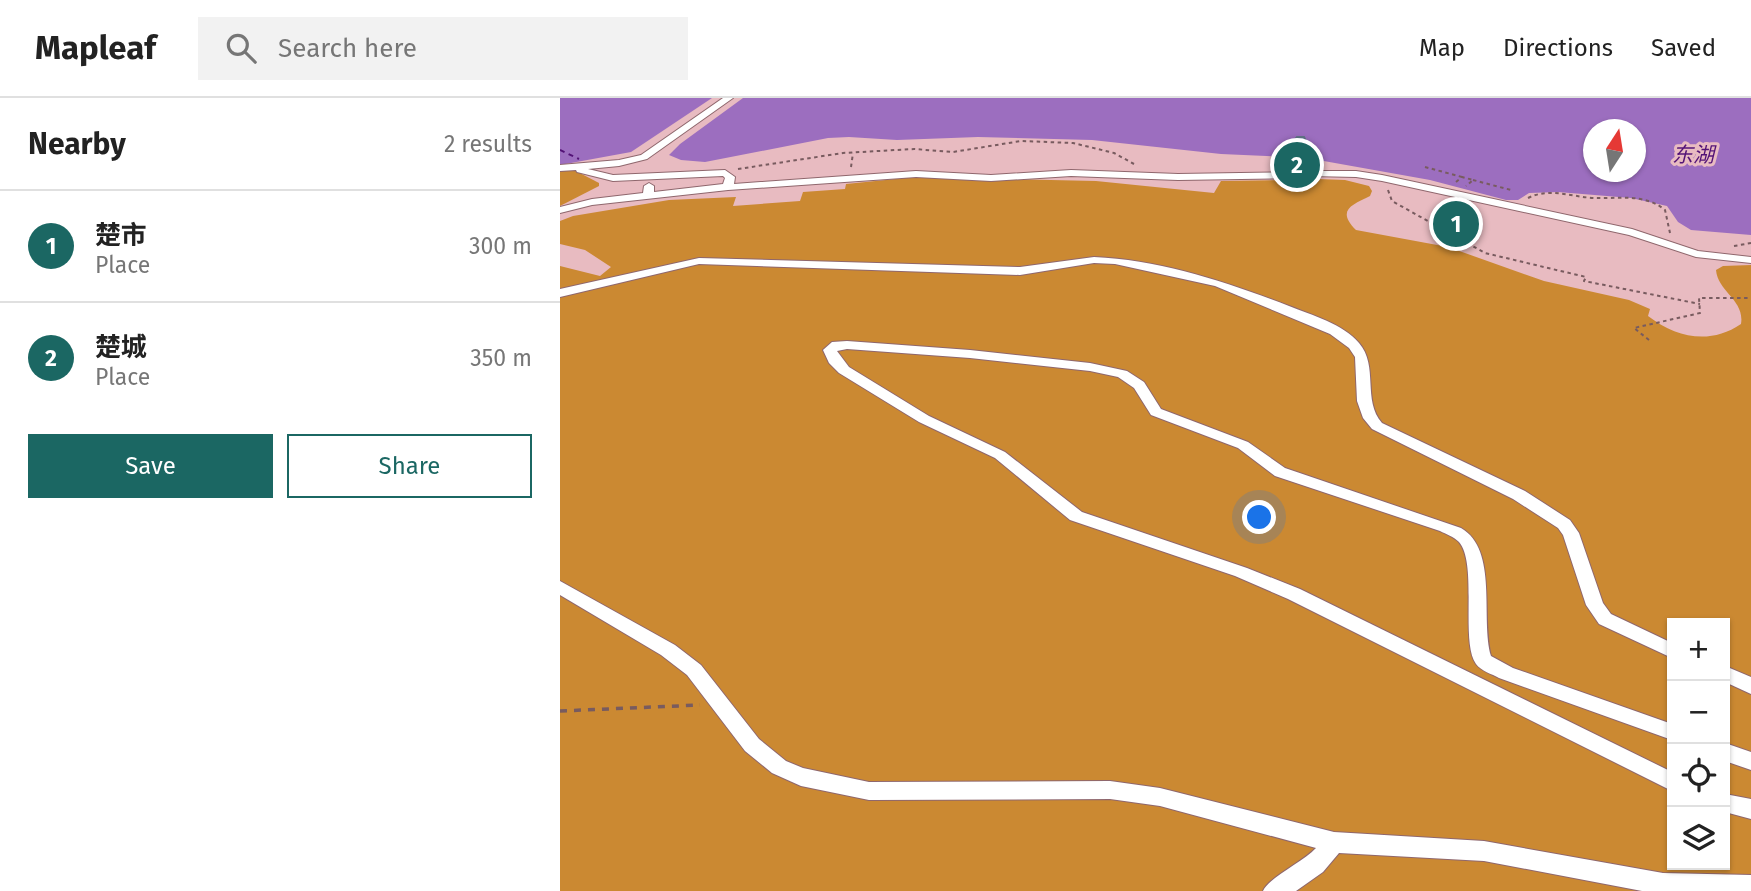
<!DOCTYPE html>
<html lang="en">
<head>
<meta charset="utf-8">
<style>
	:root { --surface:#fff; --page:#f2f2f2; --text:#222; --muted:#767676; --line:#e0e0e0; --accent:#1b6763 }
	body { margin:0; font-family:"Fira Sans","Noto Sans SC",sans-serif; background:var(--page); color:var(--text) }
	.controls { position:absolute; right:21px; bottom:21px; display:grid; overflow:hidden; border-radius:0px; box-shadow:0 2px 5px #0004 }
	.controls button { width:63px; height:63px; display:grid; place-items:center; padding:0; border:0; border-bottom:2px solid var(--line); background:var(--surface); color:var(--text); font:35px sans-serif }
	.compass { position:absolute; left:1023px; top:21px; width:63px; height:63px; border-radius:50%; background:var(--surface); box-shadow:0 2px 5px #0004; rotate:12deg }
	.you { position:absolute; left:700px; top:420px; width:24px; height:24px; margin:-18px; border:5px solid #fff; border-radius:50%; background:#1a73e8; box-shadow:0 0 0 10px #1a73e833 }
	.badge { display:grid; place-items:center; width:46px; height:46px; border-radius:50%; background:var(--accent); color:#fff; font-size:23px; font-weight:700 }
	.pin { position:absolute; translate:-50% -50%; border:4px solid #fff; box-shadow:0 2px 7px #0006 }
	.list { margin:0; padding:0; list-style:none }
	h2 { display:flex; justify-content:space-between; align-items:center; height:91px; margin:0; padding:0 28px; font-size:30px }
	h2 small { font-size:23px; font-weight:400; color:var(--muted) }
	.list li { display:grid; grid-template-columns:46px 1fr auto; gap:21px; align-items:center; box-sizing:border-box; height:112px; padding:0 28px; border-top:2px solid var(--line) }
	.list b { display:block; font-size:26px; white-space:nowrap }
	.list p { margin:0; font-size:23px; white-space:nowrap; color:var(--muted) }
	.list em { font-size:23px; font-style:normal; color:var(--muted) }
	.actions { display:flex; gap:14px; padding:21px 28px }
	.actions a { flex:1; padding:16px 0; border:2px solid var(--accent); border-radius:0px; text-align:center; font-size:24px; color:var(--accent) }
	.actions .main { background:var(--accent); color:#fff }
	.icon { flex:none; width:38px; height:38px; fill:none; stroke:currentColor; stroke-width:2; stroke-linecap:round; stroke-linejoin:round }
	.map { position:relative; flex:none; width:1191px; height:793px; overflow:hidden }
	header { display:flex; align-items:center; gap:42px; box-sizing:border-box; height:98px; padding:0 35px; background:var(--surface); border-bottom:2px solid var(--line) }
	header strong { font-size:33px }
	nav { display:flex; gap:38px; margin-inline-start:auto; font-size:24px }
	.search { width:490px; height:63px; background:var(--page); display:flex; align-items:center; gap:18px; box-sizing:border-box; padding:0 24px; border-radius:0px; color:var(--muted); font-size:26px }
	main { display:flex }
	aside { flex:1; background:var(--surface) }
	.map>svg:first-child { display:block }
</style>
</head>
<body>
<header>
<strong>Mapleaf</strong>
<div class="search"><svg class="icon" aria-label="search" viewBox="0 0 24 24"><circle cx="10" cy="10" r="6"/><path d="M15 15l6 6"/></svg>Search here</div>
<nav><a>Map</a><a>Directions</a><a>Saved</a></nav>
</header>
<main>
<aside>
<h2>Nearby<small>2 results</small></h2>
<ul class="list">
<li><span class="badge">1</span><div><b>楚市</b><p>Place</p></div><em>300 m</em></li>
<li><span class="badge">2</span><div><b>楚城</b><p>Place</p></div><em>350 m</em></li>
</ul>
<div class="actions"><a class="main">Save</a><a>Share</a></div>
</aside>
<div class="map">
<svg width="1191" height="793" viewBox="0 0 1191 793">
	<rect width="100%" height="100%" fill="#e8bbc1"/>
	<!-- forest -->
	<g fill="#cb8932" fill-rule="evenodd">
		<path d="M 0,72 L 14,72 L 39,85 L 39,88 L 0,108 Z"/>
		<path d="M 355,79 L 536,83 L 654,95 L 661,83 L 737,82 L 739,85 L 757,84 L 757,81 L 785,82 L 809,88 L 812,93 L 810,98 C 792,107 776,112 796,132 L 888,149 L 984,183 L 1069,202 L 1090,211 L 1088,218 C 1117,240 1150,247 1181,226 C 1185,202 1158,194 1156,172 L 1163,168 L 1191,167 L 1191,793 L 0,793 L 0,168 L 40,178 L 51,169 L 25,152 L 0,146 L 0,123 L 13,118 L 109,102 L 176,99 L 173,108 L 240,103 L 243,94 L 285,91 L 286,86 ZM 1112,525 L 1165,525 L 1165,767 L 1112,767 Z"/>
	</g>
	<!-- water -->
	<g fill="#9c6ebf" fill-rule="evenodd">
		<path d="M 0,0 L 152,0 L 71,54 L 0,67 Z"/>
		<path d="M 183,0 L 1191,0 L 1191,137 L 1131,132 L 1118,124 L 1107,108 L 1071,100 L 998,94 L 969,95 L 958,102 L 946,102 L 870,82 L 747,60 L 661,56 L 532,42 L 418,39 L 337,42 L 289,39 L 268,40 L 145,64 L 121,62 L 109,57 L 120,46 ZM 1034,32 L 1076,32 L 1076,74 L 1034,74 Z"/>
	</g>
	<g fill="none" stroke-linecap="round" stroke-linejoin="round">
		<!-- ferry -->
		<path stroke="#531276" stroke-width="2" stroke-dasharray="5 4.5" stroke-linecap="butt" d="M 0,52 L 19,61"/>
		<defs>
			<g id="minor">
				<path d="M 163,0 L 173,0 L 87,61 L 59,68 L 28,71 L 53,77 L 165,72 L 175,79 L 174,86 L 356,73 L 431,77 L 511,72 L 618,76 L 735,74 L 740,77 L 735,80 L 618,82 L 511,78 L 431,83 L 356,79 L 168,92 L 32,107 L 0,115 L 0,109 L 32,101 L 83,95 L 84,88 L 89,85 L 94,88 L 94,94 L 163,86 L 165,80 L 163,78 L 53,83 L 17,74 L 16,72 L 0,73 L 0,67 L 59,62 L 81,57 Z"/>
				<path d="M 755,73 L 796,73 L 822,77 L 1072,131 L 1138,153 L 1191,159 L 1191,165 L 1136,159 L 1069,137 L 822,83 L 796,79 L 751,78 L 750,76 Z"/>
				<path d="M 534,159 C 601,162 667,184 729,208 C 752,217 783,226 799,245 C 819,268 802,302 822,325 L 965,393 L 1010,422 L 1019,435 L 1043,505 L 1051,516 L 1112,545 L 1112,560 L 1039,526 L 1026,507 L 1003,437 L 998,430 L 953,401 L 812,331 L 803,320 L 797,303 L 795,259 L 789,250 L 770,236 L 655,188 L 555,166 L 534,165 L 460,177 L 139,166 L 0,199 L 0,191 L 139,160 L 460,169 Z"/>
				<path d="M 287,243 L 410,252 L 530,265 L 567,273 L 584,284 L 601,311 L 688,344 L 725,370 L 901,430 C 939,452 920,521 931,558 L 953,570 L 1112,626 L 1112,642 L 939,580 C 932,576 921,573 916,566 C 900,544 918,466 899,444 C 894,439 886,436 880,433 L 715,378 L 678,350 L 591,317 L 574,290 L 558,279 L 530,273 L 410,260 L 287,251 L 277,253 L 289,269 L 369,318 L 445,354 L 522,414 L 687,470 L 740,491 L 1112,674 L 1112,693 L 728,501 L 675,478 L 510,422 L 435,360 L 359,324 L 279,275 L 269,265 L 263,252 L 272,244 Z"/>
				<path d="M 0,483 L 115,547 L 141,567 L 199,641 L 226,663 L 243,670 L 309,684 L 550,683 L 600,690 L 774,734 L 924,743 L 1103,775 L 1191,777 L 1191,793 L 1082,793 L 924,763 L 779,755 L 763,774 L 736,793 L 703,793 C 708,780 743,764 756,750 L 600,708 L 550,701 L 309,702 L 241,688 L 212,675 L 185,653 L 127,577 L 101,557 L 0,497 Z"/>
				<path d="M 1165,568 L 1191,579 L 1191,596 L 1165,584 Z"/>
				<path d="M 1165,645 L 1191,654 L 1191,672 L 1165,663 Z"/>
				<path d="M 1165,696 L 1191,701 L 1191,721 L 1165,714 Z"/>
			</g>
		</defs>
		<!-- minor casing -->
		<use href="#minor" stroke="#8f676d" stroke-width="2"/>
		<!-- path-far1 -->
		<g stroke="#785b5f" stroke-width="2" stroke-dasharray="3.5 3.5" stroke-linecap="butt">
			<path d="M 291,69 L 293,55"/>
			<path d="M 865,69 L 902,79"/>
			<path d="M 178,71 L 283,55 L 354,51 L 393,54 L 461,43 L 513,45 L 554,55 L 574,66"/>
			<path d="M 913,82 L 951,92"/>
			<path d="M 896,84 L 902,79 L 913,82 L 906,88"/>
			<path d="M 828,92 L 832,103 L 925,155 L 1026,179 L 1024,183 L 1140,206"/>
			<path d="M 968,100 C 990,89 1011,99 1034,100 C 1058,101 1085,95 1105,112 L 1110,135"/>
			<path d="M 1174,148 L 1191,145"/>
			<path d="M 1089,242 L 1074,230 L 1140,215 L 1139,200 L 1191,200"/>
		</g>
		<!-- path -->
		<path stroke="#785b5f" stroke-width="3.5" stroke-dasharray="7 7" stroke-linecap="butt" d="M 0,613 L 140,607"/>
		<!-- minor -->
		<use href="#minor" fill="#fff" fill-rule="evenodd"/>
	</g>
	<!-- wall -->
	<path fill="#7990a9" d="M 732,45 L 754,59 L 753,67 L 760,71 L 758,84 L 739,85 L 737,82 L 738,74 L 733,71 L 731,58 Z"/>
	<!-- building -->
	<path fill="#8da8c5" stroke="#63768a" stroke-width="2" d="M 737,39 L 744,39 L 754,59 L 749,64 L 760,71 L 740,72 L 739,69 L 744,63 L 734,59 L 732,45 Z"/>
	<g text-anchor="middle" stroke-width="6" stroke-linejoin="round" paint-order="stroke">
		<!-- far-water labels -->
		<g font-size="21" font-style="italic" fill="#531276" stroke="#e8bbc1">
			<text x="1133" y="64">东湖</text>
		</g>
	</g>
</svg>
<div class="controls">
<button>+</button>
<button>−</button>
<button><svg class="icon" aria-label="locate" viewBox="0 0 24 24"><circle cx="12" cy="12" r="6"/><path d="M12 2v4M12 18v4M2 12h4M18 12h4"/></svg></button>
<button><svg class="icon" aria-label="layers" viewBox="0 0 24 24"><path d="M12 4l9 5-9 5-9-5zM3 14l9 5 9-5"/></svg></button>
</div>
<svg class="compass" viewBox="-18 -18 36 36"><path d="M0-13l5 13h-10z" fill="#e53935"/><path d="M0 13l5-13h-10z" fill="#767676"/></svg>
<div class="you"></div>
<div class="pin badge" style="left:896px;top:126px">1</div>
<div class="pin badge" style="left:737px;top:67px">2</div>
</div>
</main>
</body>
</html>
